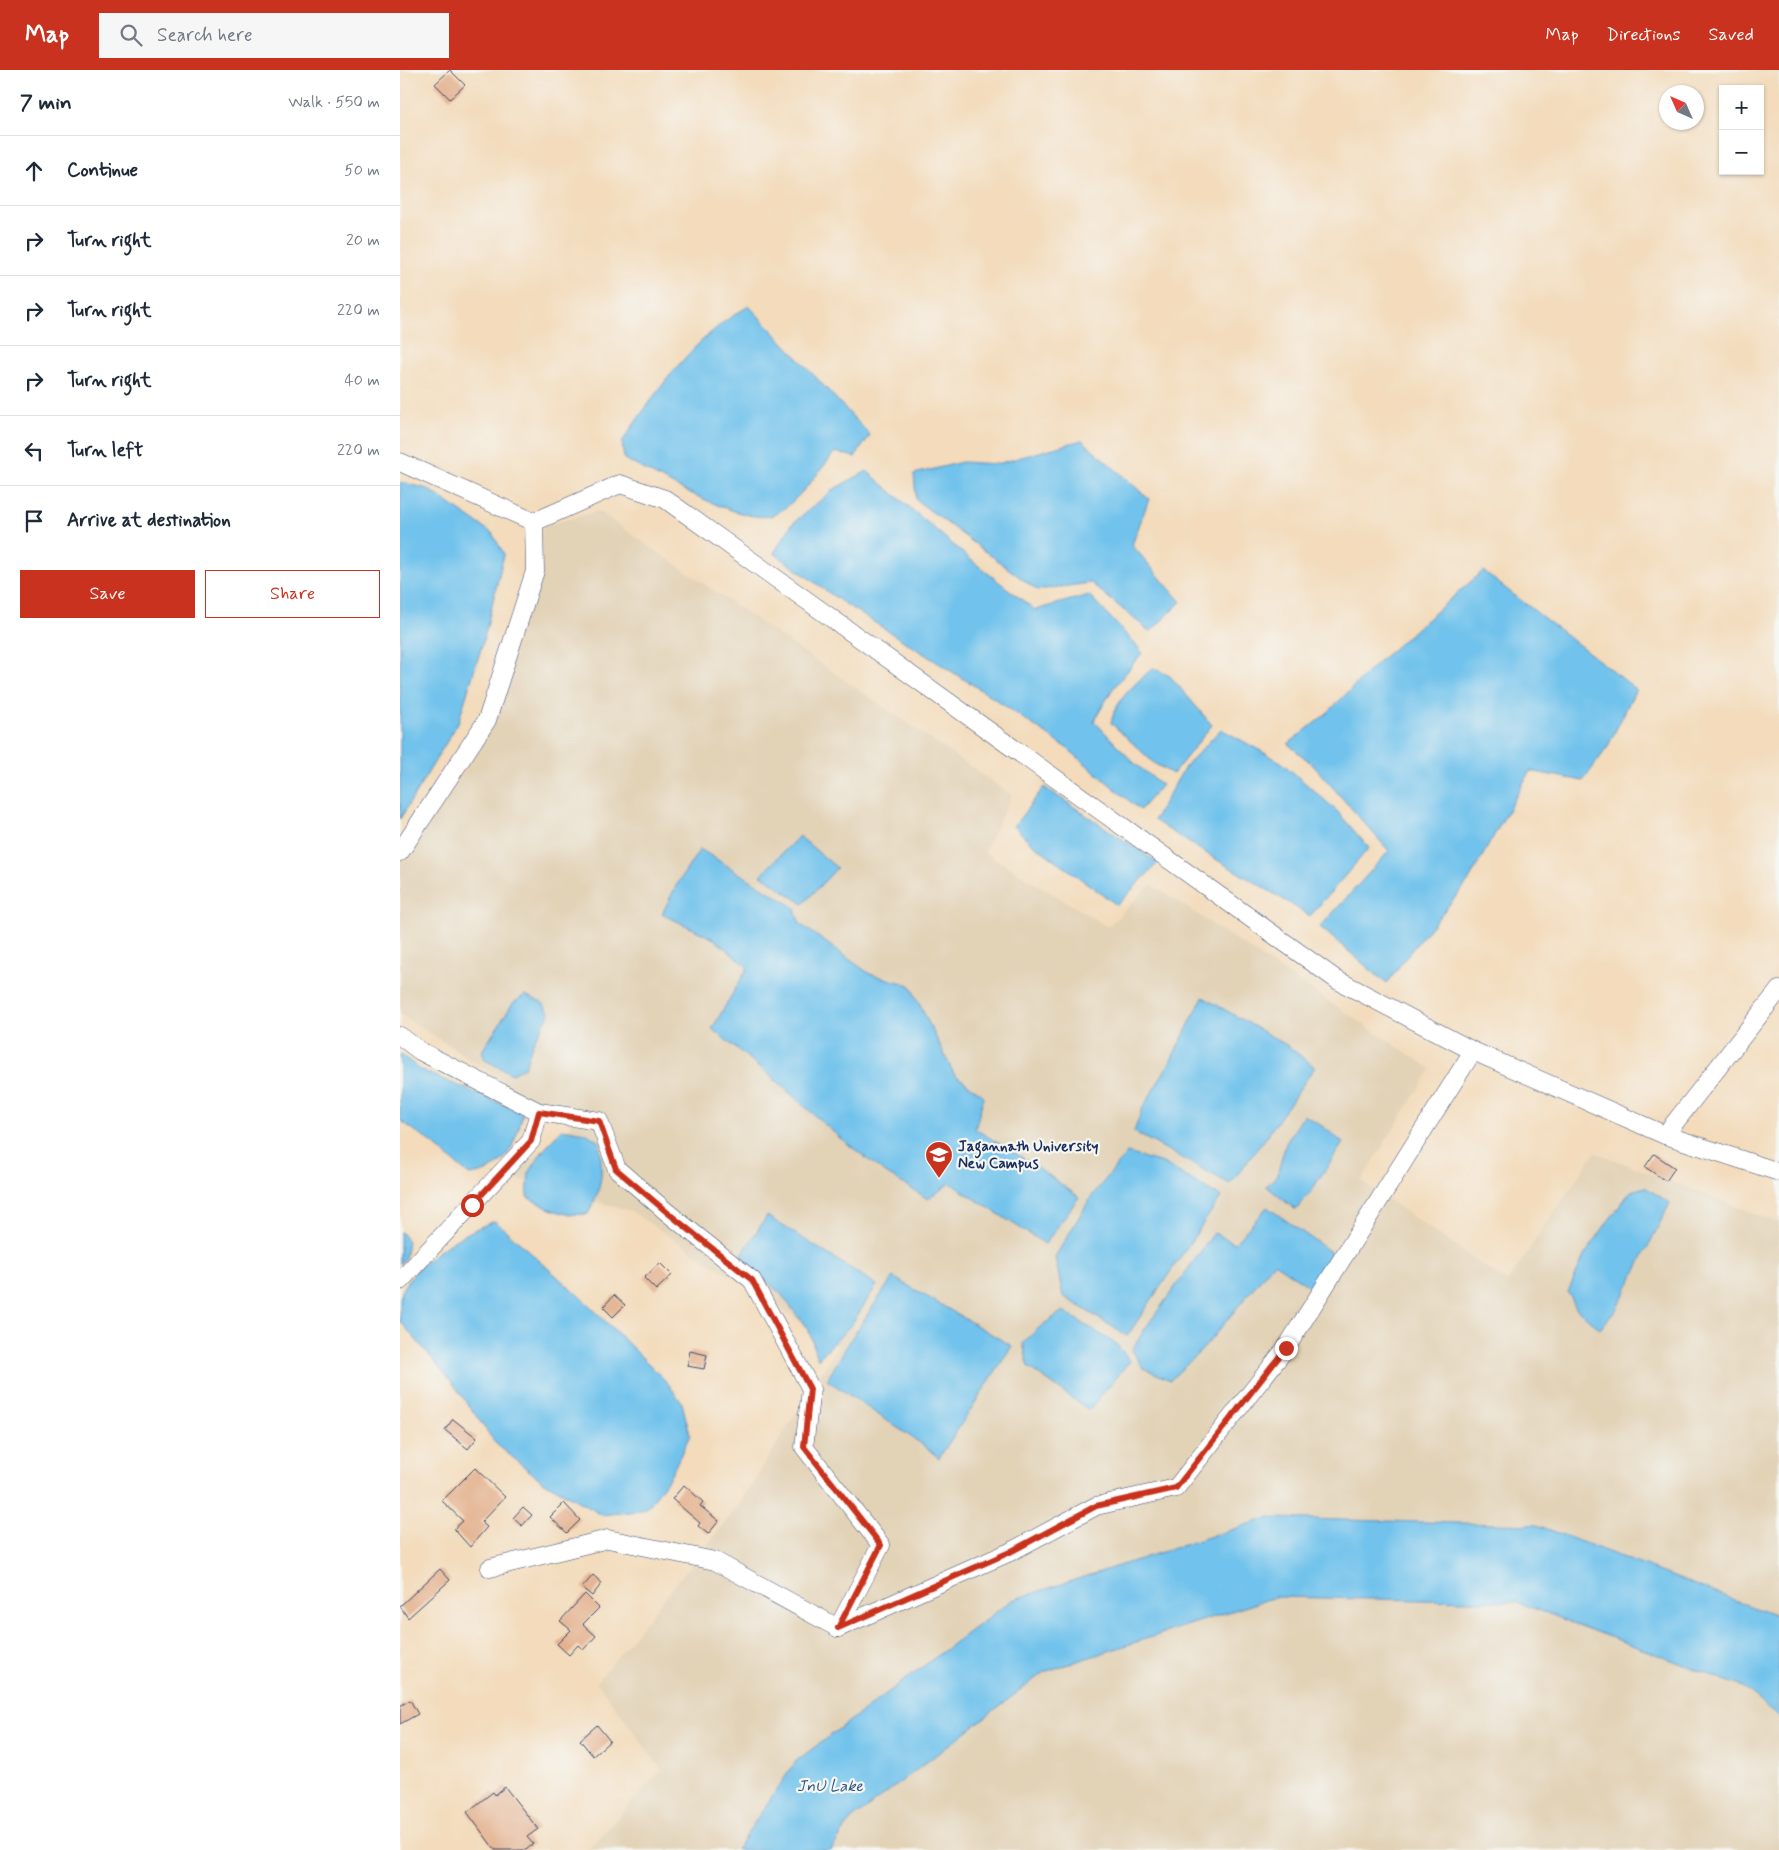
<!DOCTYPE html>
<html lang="en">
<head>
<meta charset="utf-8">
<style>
	:root { --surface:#fff; --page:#f6f6f7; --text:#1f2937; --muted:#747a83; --line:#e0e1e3; --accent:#c8321e }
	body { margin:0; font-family:Mynerve,sans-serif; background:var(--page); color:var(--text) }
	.controls { position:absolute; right:15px; top:15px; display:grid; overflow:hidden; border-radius:0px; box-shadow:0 1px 4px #0004 }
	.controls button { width:45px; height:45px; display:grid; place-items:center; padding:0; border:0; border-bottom:1px solid var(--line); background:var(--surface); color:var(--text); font:25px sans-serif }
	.compass { position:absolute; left:1259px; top:15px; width:45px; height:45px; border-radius:50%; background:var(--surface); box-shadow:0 1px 4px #0004; rotate:315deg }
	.stop { position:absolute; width:15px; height:15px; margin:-11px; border:4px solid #c8321e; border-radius:50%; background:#fff }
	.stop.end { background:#c8321e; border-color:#fff; box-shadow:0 1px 5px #0008 }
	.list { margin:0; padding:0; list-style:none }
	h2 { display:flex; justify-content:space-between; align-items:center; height:65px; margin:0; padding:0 20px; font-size:21px }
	h2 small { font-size:16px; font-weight:400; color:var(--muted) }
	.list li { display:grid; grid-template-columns:32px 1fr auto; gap:15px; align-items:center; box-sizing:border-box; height:70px; padding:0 20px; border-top:1px solid var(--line) }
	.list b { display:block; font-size:19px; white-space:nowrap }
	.list em { font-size:16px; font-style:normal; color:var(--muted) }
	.actions { display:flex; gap:10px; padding:15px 20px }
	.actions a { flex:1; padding:11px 0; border:1px solid var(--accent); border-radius:0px; text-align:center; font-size:18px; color:var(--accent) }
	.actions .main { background:var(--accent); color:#fff }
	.icon { flex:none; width:28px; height:28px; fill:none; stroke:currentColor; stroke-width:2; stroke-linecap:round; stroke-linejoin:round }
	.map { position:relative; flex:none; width:1379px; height:1780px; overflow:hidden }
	header { display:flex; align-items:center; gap:30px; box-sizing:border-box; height:70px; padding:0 25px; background:var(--accent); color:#fff }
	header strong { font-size:24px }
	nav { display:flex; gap:28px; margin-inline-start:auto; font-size:18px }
	.search { width:350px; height:45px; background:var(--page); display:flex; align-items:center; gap:12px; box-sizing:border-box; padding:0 18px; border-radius:0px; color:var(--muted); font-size:19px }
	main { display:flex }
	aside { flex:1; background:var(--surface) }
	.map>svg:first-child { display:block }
</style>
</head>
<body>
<header>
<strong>Map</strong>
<div class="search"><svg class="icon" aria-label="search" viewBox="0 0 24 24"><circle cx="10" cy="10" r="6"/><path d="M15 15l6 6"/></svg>Search here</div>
<nav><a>Map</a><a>Directions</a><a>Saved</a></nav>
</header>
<main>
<aside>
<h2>7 min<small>Walk · 550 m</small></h2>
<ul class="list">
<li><svg class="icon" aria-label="ahead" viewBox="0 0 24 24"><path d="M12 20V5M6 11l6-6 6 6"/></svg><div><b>Continue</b></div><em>50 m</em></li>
<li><svg class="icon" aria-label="right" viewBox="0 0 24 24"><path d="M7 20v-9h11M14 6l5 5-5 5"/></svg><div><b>Turn right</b></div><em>20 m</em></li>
<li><svg class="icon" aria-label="right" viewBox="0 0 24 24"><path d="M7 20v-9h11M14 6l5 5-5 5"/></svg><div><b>Turn right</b></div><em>220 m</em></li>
<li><svg class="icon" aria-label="right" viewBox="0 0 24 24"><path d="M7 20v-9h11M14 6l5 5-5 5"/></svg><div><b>Turn right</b></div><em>40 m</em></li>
<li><svg class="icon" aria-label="left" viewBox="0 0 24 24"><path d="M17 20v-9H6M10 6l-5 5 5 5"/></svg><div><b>Turn left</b></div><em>220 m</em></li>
<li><svg class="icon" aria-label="arrive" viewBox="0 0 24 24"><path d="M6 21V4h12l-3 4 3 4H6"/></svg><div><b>Arrive at destination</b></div></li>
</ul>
<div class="actions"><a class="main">Save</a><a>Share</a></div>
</aside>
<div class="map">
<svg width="1379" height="1780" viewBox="0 0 1379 1780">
	<rect width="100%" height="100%" fill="#f6f6f2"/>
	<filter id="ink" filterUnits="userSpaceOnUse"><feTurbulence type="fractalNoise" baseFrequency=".02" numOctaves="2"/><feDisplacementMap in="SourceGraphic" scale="10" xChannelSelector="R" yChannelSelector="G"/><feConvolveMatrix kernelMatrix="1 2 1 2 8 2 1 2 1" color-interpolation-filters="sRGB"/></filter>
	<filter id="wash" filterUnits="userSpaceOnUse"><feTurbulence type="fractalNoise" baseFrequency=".0096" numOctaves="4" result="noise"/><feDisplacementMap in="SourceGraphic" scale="20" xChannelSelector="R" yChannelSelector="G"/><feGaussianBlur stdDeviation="1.12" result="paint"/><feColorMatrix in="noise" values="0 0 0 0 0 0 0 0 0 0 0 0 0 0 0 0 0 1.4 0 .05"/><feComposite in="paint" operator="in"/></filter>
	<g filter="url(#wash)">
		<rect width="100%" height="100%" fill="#f3dbbb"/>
		<!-- built -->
		<path fill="#e2d2b6" d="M 198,441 L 612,725 L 584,782 L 708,857 L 751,814 L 1031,999 L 961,1111 L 1107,1212 L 1195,1082 L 1379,1153 L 1379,1780 L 188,1780 L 262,1700 L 197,1612 L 339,1435 L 438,1276 L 231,1141 L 110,1107 L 172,1055 L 0,944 L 0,788 L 71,691 L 144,456 Z"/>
		<!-- water -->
		<g fill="#71c2ec" stroke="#4678a5">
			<path d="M 349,236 L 470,365 L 455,387 L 435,382 C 420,400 394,437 373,445 C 345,457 253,404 224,389 L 222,372 C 257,320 294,266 349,236 Z"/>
			<path d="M 682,370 L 749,429 L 732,475 L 781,532 L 750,562 L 691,513 L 637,520 L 516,430 L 514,404 L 562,392 L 597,394 Z"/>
			<path d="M 467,401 L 571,490 L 635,540 L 689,525 L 738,577 L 742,583 L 712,620 L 694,651 L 733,692 L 762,715 L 740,740 L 668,679 L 592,627 L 439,530 L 374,483 L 392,454 L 434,419 Z"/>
			<path d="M 0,412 L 28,419 L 92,463 L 104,484 L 84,569 L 58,653 L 0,749 Z"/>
			<path d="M 1083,501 L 1236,619 L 1207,678 L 1183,711 L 1130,701 L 1068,812 L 1005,888 L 987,914 L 920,857 L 989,781 L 912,694 L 888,674 L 926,644 L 977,593 Z"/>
			<path d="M 753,598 L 770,606 L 812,655 L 773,704 L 755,694 L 711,653 C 716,629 735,614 753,598 Z"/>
			<path d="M 821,659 L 881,692 L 936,740 L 969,778 L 910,846 C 858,813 804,784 754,750 L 785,697 Z"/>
			<path d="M 644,717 L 758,793 L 717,835 L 630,772 L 614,756 Z"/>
			<path d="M 399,766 L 437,798 L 403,834 L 361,805 Z"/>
			<path d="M 300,779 L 394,837 L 400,854 L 470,904 L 510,915 L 554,1004 L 584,1026 L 575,1059 L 633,1094 L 679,1127 L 645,1174 L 550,1113 L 528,1129 L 484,1102 L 440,1068 L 367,1003 L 312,959 L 348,897 L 314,869 L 262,844 L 276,816 Z"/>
			<path d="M 125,925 L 143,933 L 150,943 L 132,974 L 125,997 L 112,1004 L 85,990 L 82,981 L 113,933 Z"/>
			<path d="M 803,927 L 888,976 L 915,997 L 865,1069 L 830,1114 L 734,1062 L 742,1039 L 770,992 Z"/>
			<path d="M 0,984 L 21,1000 L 123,1043 C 114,1076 107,1101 69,1105 L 33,1074 L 0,1050 Z"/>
			<path d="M 904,1045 L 925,1058 L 943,1073 L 909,1124 L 896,1140 L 866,1116 L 877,1105 L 886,1073 Z"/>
			<path d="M 162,1059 L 186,1063 L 199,1072 C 203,1103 203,1116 188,1144 C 161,1146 150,1140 127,1127 L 129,1103 L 143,1081 Z"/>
			<path d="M 727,1083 L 763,1093 L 821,1127 L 727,1266 L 663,1226 L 655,1187 L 691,1127 Z"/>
			<path d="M 1245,1117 L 1270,1133 L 1216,1240 L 1200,1259 L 1176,1238 L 1168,1222 L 1184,1186 L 1209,1150 L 1231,1121 Z"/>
			<path d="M 867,1137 L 932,1183 L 910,1217 L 874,1193 L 804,1278 L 770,1310 L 743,1298 L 732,1280 L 744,1260 L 814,1163 L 835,1173 Z"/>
			<path d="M 367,1146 L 477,1215 L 451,1255 L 418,1289 L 409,1261 L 381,1224 L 340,1187 Z"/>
			<path d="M 95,1151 L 188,1234 L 267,1312 L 282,1333 L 290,1365 L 271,1405 L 248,1437 L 239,1441 L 202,1445 L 141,1410 L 96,1374 L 52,1312 L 0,1251 C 0,1244 0,1235 0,1228 C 9,1194 65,1161 95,1151 Z"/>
			<path d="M 0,1161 L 8,1171 L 5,1189 L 0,1194 Z"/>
			<path d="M 493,1207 L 612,1276 L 539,1388 L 523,1375 L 427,1310 L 451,1269 Z"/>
			<path d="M 663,1241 L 716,1274 L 730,1291 L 689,1340 L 628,1297 L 623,1273 L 641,1256 Z"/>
			<path d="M 868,1448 L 1137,1455 L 1379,1547 L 1379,1647 L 1343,1617 L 1117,1532 L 875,1527 L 644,1602 L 451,1750 L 431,1780 L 336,1780 L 396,1691 L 612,1530 Z"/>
		</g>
		<g id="blocks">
			<!-- building -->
			<g fill="#e4b290">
				<path d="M 50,0 L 65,15 L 50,29 L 35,14 Z"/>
				<path d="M 1254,1084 L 1275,1098 L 1266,1111 L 1245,1097 Z"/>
				<path d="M 260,1193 L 272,1205 L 256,1220 L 244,1208 Z"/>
				<path d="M 214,1225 L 225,1235 L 213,1247 L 203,1237 Z"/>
				<path d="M 290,1281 L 307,1285 L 304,1299 L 287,1296 Z"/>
				<path d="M 53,1349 L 77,1368 L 68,1379 L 45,1360 Z"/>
				<path d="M 75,1398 L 105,1427 L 81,1452 L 87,1457 L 70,1477 L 54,1459 L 63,1451 L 42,1431 Z"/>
				<path d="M 284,1415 L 303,1432 L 300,1436 L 319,1451 L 308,1464 L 298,1456 L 300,1453 L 272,1429 Z"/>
				<path d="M 164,1433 L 180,1450 L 167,1463 L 150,1447 Z"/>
				<path d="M 123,1437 L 132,1445 L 122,1456 L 113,1448 Z"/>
				<path d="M 40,1499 L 50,1510 L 8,1548 L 0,1536 Z"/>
				<path d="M 193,1505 L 202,1513 L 192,1526 L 182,1518 Z"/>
				<path d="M 185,1524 L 199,1538 L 183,1554 L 196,1566 L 183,1580 L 178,1575 L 169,1585 L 157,1574 L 171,1560 L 160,1551 Z"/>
				<path d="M 10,1630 L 18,1644 L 0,1654 L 0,1636 Z"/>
				<path d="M 197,1655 L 210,1671 L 193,1686 L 180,1670 Z"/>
				<path d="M 105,1717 L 138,1759 L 127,1767 L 133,1774 L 126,1780 L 95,1780 L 67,1742 L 93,1722 L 95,1725 Z"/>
			</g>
		</g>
	</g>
	<g filter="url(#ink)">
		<use href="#blocks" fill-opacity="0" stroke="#3b496c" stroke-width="1"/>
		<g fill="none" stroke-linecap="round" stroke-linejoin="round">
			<defs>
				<g id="street">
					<path d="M 0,392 L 134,452 L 220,414 L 265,429 L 937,910 L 1073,981 L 1265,1065 L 1379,1102"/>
					<path d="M 0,782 L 87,650 L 135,501 L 134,452"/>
					<path d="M 0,966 L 20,981 L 139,1042 L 131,1071 L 0,1211"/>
					<path d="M 139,1042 L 199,1051 L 217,1099 L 268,1143 L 352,1210 L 411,1319 L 404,1377 L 481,1475 L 438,1558"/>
					<path d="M 1265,1065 L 1379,920"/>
					<path d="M 90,1498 L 208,1469 L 315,1491 L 438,1558"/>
					<path d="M 438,1558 L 610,1482 L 696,1436 L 776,1418 L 886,1278 L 1073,981"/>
				</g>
			</defs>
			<!-- street casing -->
			<use href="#street" stroke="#3b496c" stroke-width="19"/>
			<!-- street -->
			<use href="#street" stroke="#fff" stroke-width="18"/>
		</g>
	</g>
	<g fill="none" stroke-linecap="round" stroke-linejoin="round" filter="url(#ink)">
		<!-- route -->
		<path stroke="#c8321e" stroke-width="6" d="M 72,1135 L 131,1071 L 139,1042 L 199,1051 L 216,1099 L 268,1143 L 352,1210 L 410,1319 L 404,1377 L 481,1475 L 438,1558 L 610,1482 L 696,1436 L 776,1418 L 886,1278"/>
	</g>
	<!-- icons -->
	<defs>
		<symbol id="university-pin" viewBox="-11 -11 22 30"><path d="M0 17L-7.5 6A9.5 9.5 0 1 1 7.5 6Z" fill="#c8321e" stroke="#f6f6f2"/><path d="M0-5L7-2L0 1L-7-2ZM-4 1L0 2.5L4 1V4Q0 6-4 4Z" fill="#fff"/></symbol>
	</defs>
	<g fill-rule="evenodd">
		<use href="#university-pin" x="523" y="1069" width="32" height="43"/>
	</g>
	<g text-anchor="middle" stroke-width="4.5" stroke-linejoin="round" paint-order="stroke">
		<!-- poi labels -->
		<g font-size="15" font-weight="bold" fill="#1b2f5e" stroke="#f6f6f2" text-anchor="start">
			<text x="558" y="1081">Jagannath University<tspan x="558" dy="17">New Campus</tspan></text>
		</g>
		<!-- water labels -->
		<g font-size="16" font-style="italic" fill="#305482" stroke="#f6f6f2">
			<text x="430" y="1721">JnU Lake</text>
		</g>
	</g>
</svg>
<div class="controls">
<button>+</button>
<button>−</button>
</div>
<svg class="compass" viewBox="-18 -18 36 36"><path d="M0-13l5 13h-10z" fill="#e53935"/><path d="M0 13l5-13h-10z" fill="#747a83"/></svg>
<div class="stop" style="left:72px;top:1135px"></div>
<div class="stop end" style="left:886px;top:1278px"></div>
</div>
</main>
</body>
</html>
